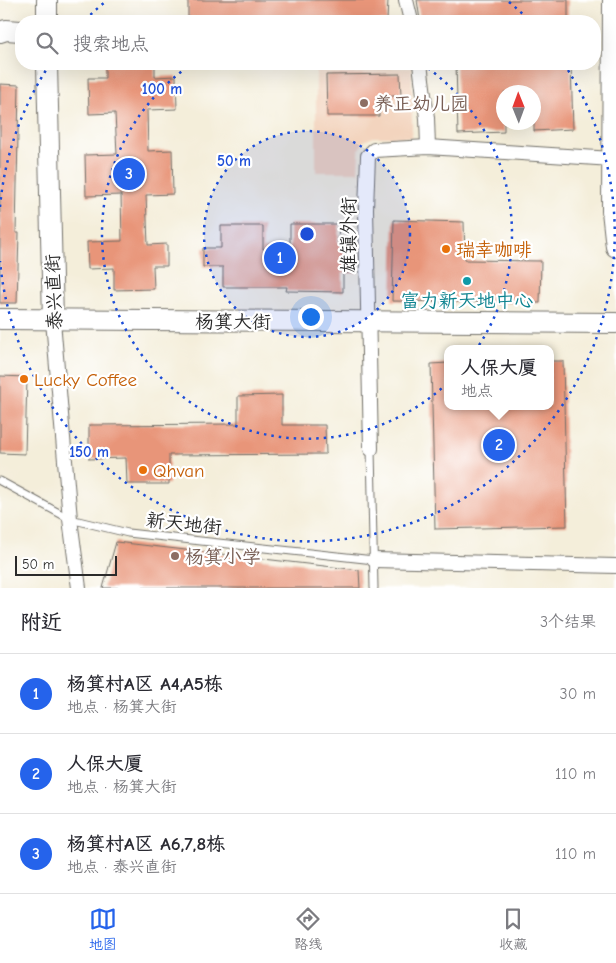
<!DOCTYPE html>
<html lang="zh">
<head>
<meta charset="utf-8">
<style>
	:root { --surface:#fff; --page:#f7f7f7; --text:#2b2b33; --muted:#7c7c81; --line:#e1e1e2; --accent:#2563eb }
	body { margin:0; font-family:"Comic Neue","LXGW WenKai TC",sans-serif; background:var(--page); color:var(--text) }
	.compass { position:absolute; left:496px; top:85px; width:45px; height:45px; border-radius:50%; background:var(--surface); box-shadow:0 5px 20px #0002; rotate:359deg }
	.scale { position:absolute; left:15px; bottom:12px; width:102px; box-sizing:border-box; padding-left:5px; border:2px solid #2b2b2b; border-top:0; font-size:14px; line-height:18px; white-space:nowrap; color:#2b2b2b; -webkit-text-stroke:4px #fff; paint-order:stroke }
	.you { position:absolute; left:310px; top:316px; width:18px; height:18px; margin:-12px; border:4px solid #fff; border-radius:50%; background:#1a73e8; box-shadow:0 0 0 8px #1a73e833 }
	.badge { display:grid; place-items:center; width:32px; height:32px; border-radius:50%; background:var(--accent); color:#fff; font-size:16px; font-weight:700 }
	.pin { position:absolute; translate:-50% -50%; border:2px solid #fff; box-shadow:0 1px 5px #0006 }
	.popup { position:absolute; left:444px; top:345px; width:110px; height:65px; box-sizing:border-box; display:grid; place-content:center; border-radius:10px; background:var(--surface); filter:drop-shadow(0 1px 4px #0005); font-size:16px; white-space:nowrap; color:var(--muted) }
	.popup b { font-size:19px; color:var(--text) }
	.popup::after { content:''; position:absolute; left:50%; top:100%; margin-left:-10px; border:10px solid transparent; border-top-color:var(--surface) }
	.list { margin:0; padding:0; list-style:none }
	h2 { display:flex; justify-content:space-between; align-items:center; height:65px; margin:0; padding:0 20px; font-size:21px }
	h2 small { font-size:16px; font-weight:400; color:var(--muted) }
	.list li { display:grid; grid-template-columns:32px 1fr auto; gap:15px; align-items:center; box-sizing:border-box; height:80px; padding:0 20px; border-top:1px solid var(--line) }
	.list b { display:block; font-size:19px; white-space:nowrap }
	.list p { margin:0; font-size:16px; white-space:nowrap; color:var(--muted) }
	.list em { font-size:16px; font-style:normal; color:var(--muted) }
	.icon { flex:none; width:28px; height:28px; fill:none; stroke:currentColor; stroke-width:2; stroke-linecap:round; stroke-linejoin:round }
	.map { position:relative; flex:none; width:616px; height:588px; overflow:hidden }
	.search { position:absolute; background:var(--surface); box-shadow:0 5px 20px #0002; left:15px; right:15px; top:15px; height:55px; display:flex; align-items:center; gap:12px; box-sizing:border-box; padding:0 18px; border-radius:20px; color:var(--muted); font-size:19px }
	.sheet { height:305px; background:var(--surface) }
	nav { display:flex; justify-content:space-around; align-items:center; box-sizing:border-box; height:70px; border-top:1px solid var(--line); background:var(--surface); font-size:14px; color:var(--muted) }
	nav a { display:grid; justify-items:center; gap:2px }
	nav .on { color:var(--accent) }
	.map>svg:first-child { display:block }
</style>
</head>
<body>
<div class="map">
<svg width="616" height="588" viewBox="0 0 616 588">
	<rect width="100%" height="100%" fill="#fff"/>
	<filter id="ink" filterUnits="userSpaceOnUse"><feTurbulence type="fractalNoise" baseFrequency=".02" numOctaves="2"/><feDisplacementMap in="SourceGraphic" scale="10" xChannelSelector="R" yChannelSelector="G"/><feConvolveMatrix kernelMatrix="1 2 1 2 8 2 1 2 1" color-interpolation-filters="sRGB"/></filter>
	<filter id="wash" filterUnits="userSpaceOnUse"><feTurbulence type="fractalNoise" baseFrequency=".0096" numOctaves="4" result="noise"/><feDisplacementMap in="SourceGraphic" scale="20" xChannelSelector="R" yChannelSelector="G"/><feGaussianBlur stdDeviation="1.12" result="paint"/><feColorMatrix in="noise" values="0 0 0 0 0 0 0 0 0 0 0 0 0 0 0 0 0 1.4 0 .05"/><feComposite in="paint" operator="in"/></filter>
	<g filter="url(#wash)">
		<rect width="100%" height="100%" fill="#f4eeda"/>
		<!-- built -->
		<path fill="#f3d4be" d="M 316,68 L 412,68 L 412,137 L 374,137 L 364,141 L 359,149 L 358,172 L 316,172 Z"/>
		<g id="blocks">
			<!-- building -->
			<g fill="#e89579">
				<path d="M 188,0 L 388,0 L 387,21 L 188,21 Z"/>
				<path d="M 417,0 L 568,0 L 568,20 L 420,20 Z"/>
				<path d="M 105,64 L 155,64 L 155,77 L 176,76 L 177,109 L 147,110 L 148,151 L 172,150 L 173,194 L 146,195 L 148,245 L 167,244 L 167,266 L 153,266 L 154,289 L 114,290 L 114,268 L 88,269 L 87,242 L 122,241 L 121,195 L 86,196 L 85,155 L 117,154 L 115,113 L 89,114 L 88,78 L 105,78 Z"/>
				<path d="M 456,64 L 571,64 L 573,129 L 534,131 L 534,92 L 504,92 L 504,132 L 458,134 Z"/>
				<path d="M 400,74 L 401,96 L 379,96 L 379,116 L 327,116 L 326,75 Z"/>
				<path d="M 0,84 L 19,85 L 16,233 L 19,233 L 17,303 L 0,303 Z"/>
				<path d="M 394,220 L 464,222 L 465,260 L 541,261 L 540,303 L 392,301 Z"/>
				<path d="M 290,224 L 339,224 L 338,242 L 356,243 L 356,273 L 343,273 L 343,292 L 286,291 L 287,287 L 223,287 L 223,267 L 203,267 L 203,248 L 221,248 L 221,226 L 263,226 L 263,249 L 290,249 Z"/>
				<path d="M 550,361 L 563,361 L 567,526 L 435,529 L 431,364 L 448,363 L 448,406 L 550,406 Z"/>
				<path d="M 0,376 L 27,377 L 25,454 L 0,453 Z"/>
				<path d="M 282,395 L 282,425 L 325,425 L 326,454 L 169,455 L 169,484 L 127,484 L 126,458 L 89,459 L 89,425 L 238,424 L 238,396 Z"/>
				<path d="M 116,542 L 359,570 L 360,588 L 103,588 Z"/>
			</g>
		</g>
	</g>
	<g filter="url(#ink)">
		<use href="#blocks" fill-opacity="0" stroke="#716f68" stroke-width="1"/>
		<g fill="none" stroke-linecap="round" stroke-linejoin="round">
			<defs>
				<g id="lane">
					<path d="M 371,449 L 374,588"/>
					<path d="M 0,481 L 70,519 L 128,533 L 374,560"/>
				</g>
				<g id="street">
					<path d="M 406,0 L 411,21"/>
					<path d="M 420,64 L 427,118 L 428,147"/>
					<path d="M 53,321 L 70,519 L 79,588"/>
					<path d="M 371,449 L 366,209 L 368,156 L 374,150 L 428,147 L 612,159"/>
					<path d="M 374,560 L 616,566"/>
				</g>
				<g id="secondary">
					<path d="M 613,0 L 612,211 L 616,247"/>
					<path d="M 47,21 L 47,0"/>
					<path d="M 0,32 L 6,30 L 21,31"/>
					<path d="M 47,64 L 53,321"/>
					<path d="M 0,319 L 616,323"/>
				</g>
			</defs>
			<!-- lane casing -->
			<use href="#lane" stroke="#716f68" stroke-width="9"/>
			<!-- street casing -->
			<use href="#street" stroke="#716f68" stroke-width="16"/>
			<!-- secondary casing -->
			<use href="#secondary" stroke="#716f68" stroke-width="22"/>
			<!-- lane -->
			<use href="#lane" stroke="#fff" stroke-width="7"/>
			<!-- street -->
			<use href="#street" stroke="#fff" stroke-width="14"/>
			<!-- secondary -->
			<use href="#secondary" stroke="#fff" stroke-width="20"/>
		</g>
	</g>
	<!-- distance rings -->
	<circle cx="307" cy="234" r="103" fill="#1d4ed8" fill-opacity=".12"/>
	<g fill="none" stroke="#1d4ed8" stroke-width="2.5" stroke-dasharray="2.5 5">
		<circle cx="307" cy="234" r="103"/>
		<path d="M422 64A205 205 0 1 1 192 64"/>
		<path d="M0 207A308 308 0 0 1 50 64M85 20A308 308 0 0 1 105 2M509 2A308 308 0 0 1 529 20M564 64A308 308 0 1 1 0 261"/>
	</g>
	<!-- markers -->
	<g fill="#8d6e63" stroke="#fff" stroke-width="2">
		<circle cx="364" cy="103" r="5"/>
		<circle cx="175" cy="556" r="5"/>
	</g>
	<g fill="#e8710a" stroke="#fff" stroke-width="2">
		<circle cx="446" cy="249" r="5"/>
		<circle cx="24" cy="379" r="5"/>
		<circle cx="143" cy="470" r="5"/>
	</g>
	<circle fill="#0f9aa8" stroke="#fff" stroke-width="2" cx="467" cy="281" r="5"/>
	<g text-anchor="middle" stroke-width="4.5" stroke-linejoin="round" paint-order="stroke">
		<!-- education labels -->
		<g font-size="19" fill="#785e54" stroke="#fff" text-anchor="start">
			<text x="374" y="110">养正幼儿园</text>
			<text x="185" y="563">杨箕小学</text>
		</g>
		<!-- street labels -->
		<g font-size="19" fill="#2b2b2b" stroke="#fff">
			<text transform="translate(348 235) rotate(-90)" y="7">雄镇外街</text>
			<text transform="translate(53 292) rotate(-92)" y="7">泰兴直街</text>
			<text x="233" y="328">杨箕大街</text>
			<text transform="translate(184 523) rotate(6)" y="7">新天地街</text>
		</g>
		<!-- food labels -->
		<g font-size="19" fill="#c56008" stroke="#fff" text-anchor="start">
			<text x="456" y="256">瑞幸咖啡</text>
			<text x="34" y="386">Lucky Coffee</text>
			<text x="153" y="477">Qhvan</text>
		</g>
		<!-- culture labels -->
		<g font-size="19" fill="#0d838f" stroke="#fff">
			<text x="467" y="307">富力新天地中心</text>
		</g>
	</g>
	<circle cx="307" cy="234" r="8" fill="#1d4ed8" stroke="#fff" stroke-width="2.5"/>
	<g font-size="15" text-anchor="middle" font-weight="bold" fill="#1d4ed8" stroke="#fff" stroke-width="4.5" stroke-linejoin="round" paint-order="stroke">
		<text x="162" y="94">100 m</text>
		<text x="234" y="166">50 m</text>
		<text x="89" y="457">150 m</text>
	</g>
</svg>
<svg class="compass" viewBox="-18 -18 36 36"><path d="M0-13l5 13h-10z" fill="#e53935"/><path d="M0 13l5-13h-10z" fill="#7c7c81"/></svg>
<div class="scale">50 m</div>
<div class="you"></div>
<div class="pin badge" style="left:280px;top:258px">1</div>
<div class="pin badge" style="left:499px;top:445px">2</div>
<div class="popup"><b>人保大厦</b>地点</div>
<div class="pin badge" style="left:129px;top:174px">3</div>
<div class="search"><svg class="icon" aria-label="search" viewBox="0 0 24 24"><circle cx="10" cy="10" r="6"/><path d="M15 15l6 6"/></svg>搜索地点</div>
</div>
<section class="sheet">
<h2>附近<small>3个结果</small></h2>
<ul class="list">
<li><span class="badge">1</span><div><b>杨箕村A区 A4,A5栋</b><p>地点 · 杨箕大街</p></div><em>30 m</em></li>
<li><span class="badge">2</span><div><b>人保大厦</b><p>地点 · 杨箕大街</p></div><em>110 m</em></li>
<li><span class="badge">3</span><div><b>杨箕村A区 A6,7,8栋</b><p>地点 · 泰兴直街</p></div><em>110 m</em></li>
</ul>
</section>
<nav>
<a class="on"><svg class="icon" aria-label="map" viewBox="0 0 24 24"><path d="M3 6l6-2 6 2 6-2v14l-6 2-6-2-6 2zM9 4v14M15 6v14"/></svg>地图</a>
<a><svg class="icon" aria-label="directions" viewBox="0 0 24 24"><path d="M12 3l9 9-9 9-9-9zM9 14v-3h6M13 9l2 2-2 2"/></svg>路线</a>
<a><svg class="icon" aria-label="saved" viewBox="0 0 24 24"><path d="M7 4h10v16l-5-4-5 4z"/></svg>收藏</a>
</nav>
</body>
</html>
